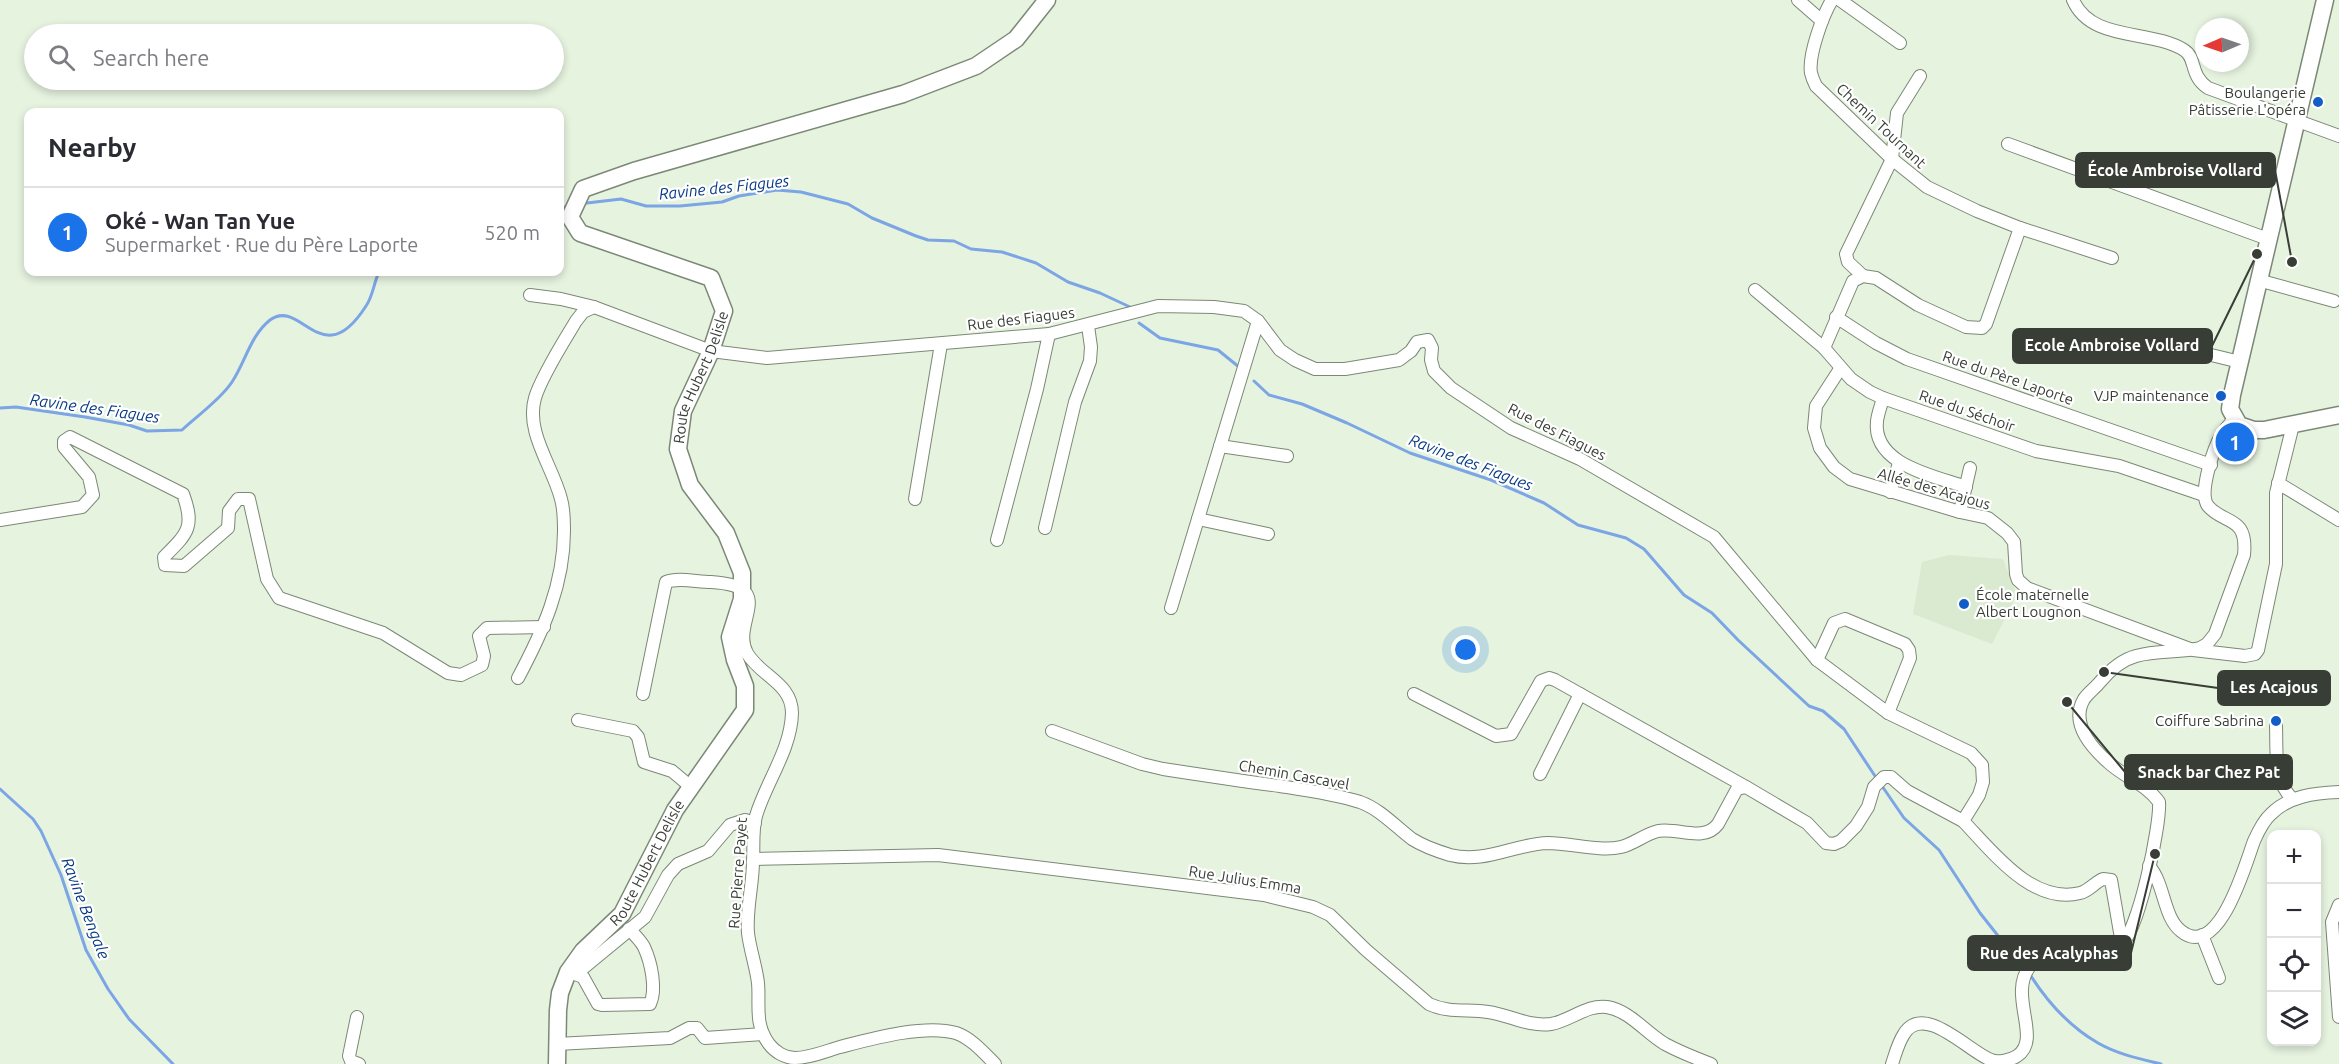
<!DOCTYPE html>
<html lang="en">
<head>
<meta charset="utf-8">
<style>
	:root { --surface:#fff; --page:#f2f2f3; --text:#2b2b33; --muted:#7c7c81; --line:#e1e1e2; --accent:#1a73e8 }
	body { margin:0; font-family:Ubuntu,sans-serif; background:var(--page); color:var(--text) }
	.controls { position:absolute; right:18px; bottom:18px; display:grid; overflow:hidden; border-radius:12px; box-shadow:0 3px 9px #0003 }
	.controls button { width:54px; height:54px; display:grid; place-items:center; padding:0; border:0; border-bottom:2px solid var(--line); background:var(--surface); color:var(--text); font:30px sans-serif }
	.compass { position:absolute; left:2195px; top:18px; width:54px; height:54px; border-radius:50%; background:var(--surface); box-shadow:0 3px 9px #0003; rotate:268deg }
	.you { position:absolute; left:1466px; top:650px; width:21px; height:21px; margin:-15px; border:4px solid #fff; border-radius:50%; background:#1a73e8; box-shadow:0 0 0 9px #1a73e833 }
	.badge { display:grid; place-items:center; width:39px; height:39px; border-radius:50%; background:var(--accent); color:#fff; font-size:20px; font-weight:700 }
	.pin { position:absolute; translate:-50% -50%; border:3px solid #fff; box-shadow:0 2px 6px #0006 }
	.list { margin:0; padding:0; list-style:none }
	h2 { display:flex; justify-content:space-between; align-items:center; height:78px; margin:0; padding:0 24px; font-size:26px }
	h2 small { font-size:20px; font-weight:400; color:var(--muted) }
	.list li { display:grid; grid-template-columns:39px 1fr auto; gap:18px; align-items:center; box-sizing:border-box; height:90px; padding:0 24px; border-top:2px solid var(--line) }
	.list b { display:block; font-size:22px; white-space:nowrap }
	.list p { margin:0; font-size:20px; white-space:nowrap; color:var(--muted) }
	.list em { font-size:20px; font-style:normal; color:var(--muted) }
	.icon { flex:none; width:33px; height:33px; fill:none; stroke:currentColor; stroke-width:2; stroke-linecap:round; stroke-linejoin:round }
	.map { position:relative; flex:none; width:2339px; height:1064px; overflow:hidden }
	.search { position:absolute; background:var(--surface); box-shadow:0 3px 9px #0003; left:24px; top:24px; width:540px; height:66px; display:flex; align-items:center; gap:15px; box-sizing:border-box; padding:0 21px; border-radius:33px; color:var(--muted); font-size:22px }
	.panel { position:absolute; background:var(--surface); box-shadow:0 3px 9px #0003; left:24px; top:108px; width:540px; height:168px; border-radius:12px }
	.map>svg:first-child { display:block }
</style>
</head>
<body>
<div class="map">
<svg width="2339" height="1064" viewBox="0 0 2339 1064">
	<rect width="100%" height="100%" fill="#e6f3df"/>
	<!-- built -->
	<path fill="#d9ead0" d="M 1949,555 L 2003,559 L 2017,595 L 1992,644 L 1913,614 L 1922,562 Z"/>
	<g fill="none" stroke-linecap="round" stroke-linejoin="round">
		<!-- stream -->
		<g stroke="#7ba5e5" stroke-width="3">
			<path d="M 587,203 L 621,199 L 646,206 L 680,206 L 722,202 L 739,196 L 777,190 L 801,192 L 848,204 L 872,218 L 916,236 L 928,240 L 954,241 L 971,249 L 1002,252 L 1036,263 L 1068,282 L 1100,293 L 1130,307"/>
			<path d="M 560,209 L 564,207"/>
			<path d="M 1139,323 L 1160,338 L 1218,350 L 1239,367"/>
			<path d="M 1254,381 L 1269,395 L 1302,404 L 1347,423 L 1410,453 L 1491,480 L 1544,503 L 1578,525 L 1626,538 L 1644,549 L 1684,595 L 1712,613 L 1738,640 L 1809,706 L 1823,711 L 1844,729 L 1875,776"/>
			<path d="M 0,408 L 16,407 L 85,417 L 129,425 L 147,431 L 182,430 C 197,416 221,399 232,382 C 246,361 250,336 270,320 C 301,297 322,375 366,306 C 373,296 374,282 379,272"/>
			<path d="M 1882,786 L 1904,818 L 1939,850 L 1980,913 L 1999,937 L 2017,954 L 2025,967"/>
			<path d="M 0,789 L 33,819 L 41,831 L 61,875 L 86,950 L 108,989 L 129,1019 L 173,1064"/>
			<path d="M 2029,973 C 2046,1000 2070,1027 2098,1043 C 2117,1054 2140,1059 2161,1064"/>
		</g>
		<defs>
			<g id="minor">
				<path d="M 1798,0 L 1822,21"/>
				<path d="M 1832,0 C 1823,15 1808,55 1811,73 C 1812,77 1814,82 1816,86 L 1892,159 L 1927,187 L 1977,211 L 2020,228 L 2112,258"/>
				<path d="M 1840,0 L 1900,43"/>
				<path d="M 2073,0 C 2091,42 2150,29 2184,50 C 2197,58 2189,75 2208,88 L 2339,136"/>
				<path d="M 2008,144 L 2268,239"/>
				<path d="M 1863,276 L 1848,262 L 1846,254 L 1892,159 L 1897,113 L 1920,76"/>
				<path d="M 2258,280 L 2334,301"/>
				<path d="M 1755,290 L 1824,348 L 1851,379 L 1870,392 L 1883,398 L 2036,451 L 2119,466 L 2204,495"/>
				<path d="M 530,295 L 561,299 L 594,307 L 711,351 L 767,358 L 1049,334 L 1158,306 L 1214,307 L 1244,311 L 1258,321 L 1280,350 L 1295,360 L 1315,369 L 1345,369 L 1399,360 L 1411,351 L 1417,342 L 1428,340 L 1432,348 L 1431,360 L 1434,371 L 1451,388 L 1511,428 L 1580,459 L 1714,537 L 1817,660 L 1888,713 L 1971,753 L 1982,765 L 1983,782 L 1979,795 L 1963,821 C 1992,851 2032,905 2080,893 C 2089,891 2095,882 2103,879 L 2111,880 L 2122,944"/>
				<path d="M 1836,317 L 1876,343 L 1907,359 L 2211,465"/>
				<path d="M 2141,338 L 2240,362"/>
				<path d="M 1824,348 L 1853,281 L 1863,276 L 1876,278 L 1918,305 L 1966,327 L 1982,328 L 1986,324 L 2020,228"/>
				<path d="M 1840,369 L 1816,406 L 1814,428 L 1820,448 L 1834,467 L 1850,479 L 1960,512 L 1988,518 L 2007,533 L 2014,542 L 2016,574 L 2018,580 L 2027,588 L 2193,650 L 2245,656 L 2255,654 L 2258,650 L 2276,564 L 2276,493 L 2293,425"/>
				<path d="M 1883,398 C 1881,406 1878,413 1877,421 C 1872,465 1935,476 1966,487"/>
				<path d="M 1220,446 L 1287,456"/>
				<path d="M 2278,483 L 2339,520"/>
				<path d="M 1890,492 L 1899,463"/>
				<path d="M 915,499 L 941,344"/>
				<path d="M 1960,512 L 1970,468"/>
				<path d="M 1198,519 L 1268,534"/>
				<path d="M 0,520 L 82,507 L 93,495 L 89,477 L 64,447 L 64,441 L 70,437 L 183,494 C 195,527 188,533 164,557 L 165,565 L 184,566 L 228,528 L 229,511 L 238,499 L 249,499 L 267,579 L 279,598 L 383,633 L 448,673 L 461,675 L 482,665 L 484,656 L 479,636 L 487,628 L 544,627"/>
				<path d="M 1045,528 L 1075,402 L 1090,361 L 1091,347 L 1088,326"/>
				<path d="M 997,540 L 1037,389 L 1049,334"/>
				<path d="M 1171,608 L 1258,321"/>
				<path d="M 1817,660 L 1834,623 L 1845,619 L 1905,644 L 1909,650 L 1910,658 L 1888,713"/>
				<path d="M 518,678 C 543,631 564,585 564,531 C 564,520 564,509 561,499 C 553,467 525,432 535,398 C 541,377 564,341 576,321 L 583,312 L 594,307"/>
				<path d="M 643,694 L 666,582 C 678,577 697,582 711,582 C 780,586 730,622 747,653 C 760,676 792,683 792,713 C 791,750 766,782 756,816 C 752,831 754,845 753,861 C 753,885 746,909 748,933 C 750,950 756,966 758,983 C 760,1005 754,1024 769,1044 C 775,1052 785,1058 795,1058 C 810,1058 826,1051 840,1047 C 871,1039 924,1024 956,1033 C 971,1038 984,1053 995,1064"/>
				<path d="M 1414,694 L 1496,736 L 1511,734 L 1541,681 L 1549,678 L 1555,680 L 1746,787"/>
				<path d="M 578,720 L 633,731 L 638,737 L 644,762 L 672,771 L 691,787"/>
				<path d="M 2276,726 C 2277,750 2273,782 2293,799"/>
				<path d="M 1052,731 L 1142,764 L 1163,769 C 1202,775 1241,781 1280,786 C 1306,790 1335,794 1360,802 C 1380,809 1396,827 1412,839 C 1423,846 1437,851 1450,855 C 1485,864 1514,844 1548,843 C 1570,843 1600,852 1621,847 C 1634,844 1645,834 1658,831 C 1677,827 1704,843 1718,824 L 1737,789 L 1746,787 L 1807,823 L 1826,843 L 1834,844 L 1841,841 L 1856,826 L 1868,807 L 1874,787 L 1884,777 L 1891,777 L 1907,791 L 1963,821"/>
				<path d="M 1540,774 L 1580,694"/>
				<path d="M 754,859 L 938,855 L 1264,895 L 1313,907 L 1330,915 L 1366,950 L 1429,1004 C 1448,1013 1468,1009 1488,1012 C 1510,1015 1528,1027 1551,1024 C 1570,1021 1587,1004 1607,1007 C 1630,1011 1645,1032 1665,1044 C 1680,1052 1695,1058 1711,1064"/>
				<path d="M 2149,866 C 2165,884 2163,917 2181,931 C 2219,962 2246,862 2254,841 C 2258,832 2264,820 2271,814 C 2289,796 2314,793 2339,792"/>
				<path d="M 2339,905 L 2332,922 L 2339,1017"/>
				<path d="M 2202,935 L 2219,978"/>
				<path d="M 572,973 L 583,977 L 598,1004 L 602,1005 L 650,1004 C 657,989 651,962 644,947 C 641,941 634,934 629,929"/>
				<path d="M 577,973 L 645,917 L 668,875 L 678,864 L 708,851 L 730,825 L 745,820 L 755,823"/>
				<path d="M 357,1017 L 349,1056 L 351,1061 L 359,1064"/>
				<path d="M 557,1044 L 670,1038 L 689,1028 L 697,1028 L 705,1038 L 763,1034"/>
				<path d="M 1892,1064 C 1895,1055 1898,1043 1904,1034 C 1924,1002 1969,1052 1991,1060 C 1998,1063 2011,1060 2017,1056 C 2043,1039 2007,995 2030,966 C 2051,938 2091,959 2120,945 C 2138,936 2161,823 2159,802 C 2146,784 2124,777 2108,762 C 2091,747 2070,723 2084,699 C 2088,693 2095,688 2100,682 C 2110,670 2121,660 2136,656 C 2157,650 2180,653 2200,648 L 2207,644 L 2215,634 L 2244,555 C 2248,515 2224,525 2208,506 C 2198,493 2214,447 2222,434 C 2226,428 2230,424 2234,419"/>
			</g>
			<g id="secondary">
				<path d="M 2325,0 L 2232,395 L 2230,409 L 2239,425 L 2254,430 L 2264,430 L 2339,415"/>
				<path id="s1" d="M 557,1064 L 558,1010 L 560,993 L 568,972 L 583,951 L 622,914 L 675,810 L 745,710 L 745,686 L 735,660 L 730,637 L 742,599 L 742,573 L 726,533 L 690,485 L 678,449 L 683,411 L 711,351 L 724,311 L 711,278 L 580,233 L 570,217 L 583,189 L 634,171 L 903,94 L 976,66 L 1016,39 L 1047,0"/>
			</g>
		</defs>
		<!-- minor casing -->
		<use href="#minor" stroke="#7c8876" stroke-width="14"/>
		<!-- secondary casing -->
		<use href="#secondary" stroke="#7c8876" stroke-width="19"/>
		<!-- minor -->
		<use href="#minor" stroke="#fff" stroke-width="12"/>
		<!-- secondary -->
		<use href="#secondary" stroke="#fff" stroke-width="16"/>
	</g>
	<!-- markers -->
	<g fill="#125dc8" stroke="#fff" stroke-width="2">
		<circle cx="2318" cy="102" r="6"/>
		<circle cx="2221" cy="396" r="6"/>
		<circle cx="1964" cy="604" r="6"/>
		<circle cx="2276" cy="721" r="6"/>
	</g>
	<g text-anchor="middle" stroke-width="4.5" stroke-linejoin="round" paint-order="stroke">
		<!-- poi labels -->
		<g font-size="15" fill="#383e36" stroke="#fff" text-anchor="end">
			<text x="2306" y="98">Boulangerie<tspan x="2306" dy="17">Pâtisserie L'opéra</tspan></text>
			<text x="2209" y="401">VJP maintenance</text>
			<text x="1976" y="600" text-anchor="start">École maternelle<tspan x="1976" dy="17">Albert Lougnon</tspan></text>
			<text x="2264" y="726">Coiffure Sabrina</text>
		</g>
		<!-- street labels -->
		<g font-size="15" fill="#383e36" stroke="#fff">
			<text transform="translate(1881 126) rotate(43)" y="5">Chemin Tournant</text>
			<text transform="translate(1021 319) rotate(-7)" y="5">Rue des Fiagues</text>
			<text transform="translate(2008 378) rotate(19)" y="5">Rue du Père Laporte</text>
			<text dy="5" stroke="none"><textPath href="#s1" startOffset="770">Route Hubert Delisle</textPath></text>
			<text transform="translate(1967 411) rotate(19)" y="5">Rue du Séchoir</text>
			<text transform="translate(1557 432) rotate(27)" y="5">Rue des Fiagues</text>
			<text transform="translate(1934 489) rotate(16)" y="5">Allée des Acajous</text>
			<text transform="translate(1294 775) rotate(10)" y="5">Chemin Cascavel</text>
			<text dy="5" stroke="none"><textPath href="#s1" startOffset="230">Route Hubert Delisle</textPath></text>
			<text transform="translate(738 873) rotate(-86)" y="5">Rue Pierre Payet</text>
			<text transform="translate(1245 880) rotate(9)" y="5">Rue Julius Emma</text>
		</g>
		<!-- water labels -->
		<g font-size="16" font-style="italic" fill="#073b85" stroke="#fff">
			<text transform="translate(724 187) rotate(-6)" y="6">Ravine des Fiagues</text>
			<text transform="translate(95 408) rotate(8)" y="6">Ravine des Fiagues</text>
			<text transform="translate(1471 462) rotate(21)" y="6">Ravine des Fiagues</text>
			<text transform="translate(86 908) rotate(69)" y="6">Ravine Bengale</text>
		</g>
	</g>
	<!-- callouts -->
	<path fill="none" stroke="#383e36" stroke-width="2" d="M2292 262L2275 170M2257 254L2212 346M2104 672L2218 688M2067 702L2125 772M2155 854L2131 953"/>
	<g fill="#383e36" stroke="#fff" stroke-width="2">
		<circle cx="2292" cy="262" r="6"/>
		<circle cx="2257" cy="254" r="6"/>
		<circle cx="2104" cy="672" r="6"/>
		<circle cx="2067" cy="702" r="6"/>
		<circle cx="2155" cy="854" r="6"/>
	</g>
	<g fill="#383e36" stroke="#383e36" stroke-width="2">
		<rect x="2076" y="153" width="199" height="34" rx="6"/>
		<rect x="2013" y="329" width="199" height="34" rx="6"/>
		<rect x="2218" y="671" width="112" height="34" rx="6"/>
		<rect x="2125" y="755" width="167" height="34" rx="6"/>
		<rect x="1968" y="936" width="163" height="34" rx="6"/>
	</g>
	<g font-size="16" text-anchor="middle" font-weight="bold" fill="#fff">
		<text x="2175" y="176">École Ambroise Vollard</text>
		<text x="2112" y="351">Ecole Ambroise Vollard</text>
		<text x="2274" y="693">Les Acajous</text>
		<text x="2209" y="778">Snack bar Chez Pat</text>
		<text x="2049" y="959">Rue des Acalyphas</text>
	</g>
</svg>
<div class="controls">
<button>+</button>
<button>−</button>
<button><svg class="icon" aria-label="locate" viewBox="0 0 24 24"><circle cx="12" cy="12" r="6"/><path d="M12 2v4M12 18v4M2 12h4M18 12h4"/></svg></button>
<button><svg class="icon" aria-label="layers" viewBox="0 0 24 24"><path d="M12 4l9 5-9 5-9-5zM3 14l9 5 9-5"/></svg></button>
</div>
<svg class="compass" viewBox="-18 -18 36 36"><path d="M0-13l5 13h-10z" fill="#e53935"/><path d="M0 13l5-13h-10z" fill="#7c7c81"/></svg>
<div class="you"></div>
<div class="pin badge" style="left:2235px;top:442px">1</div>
<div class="search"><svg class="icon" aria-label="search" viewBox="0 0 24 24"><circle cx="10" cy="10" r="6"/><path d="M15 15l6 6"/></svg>Search here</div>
<section class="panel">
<h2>Nearby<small></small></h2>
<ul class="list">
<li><span class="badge">1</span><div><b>Oké - Wan Tan Yue</b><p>Supermarket · Rue du Père Laporte</p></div><em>520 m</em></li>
</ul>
</section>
</div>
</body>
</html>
